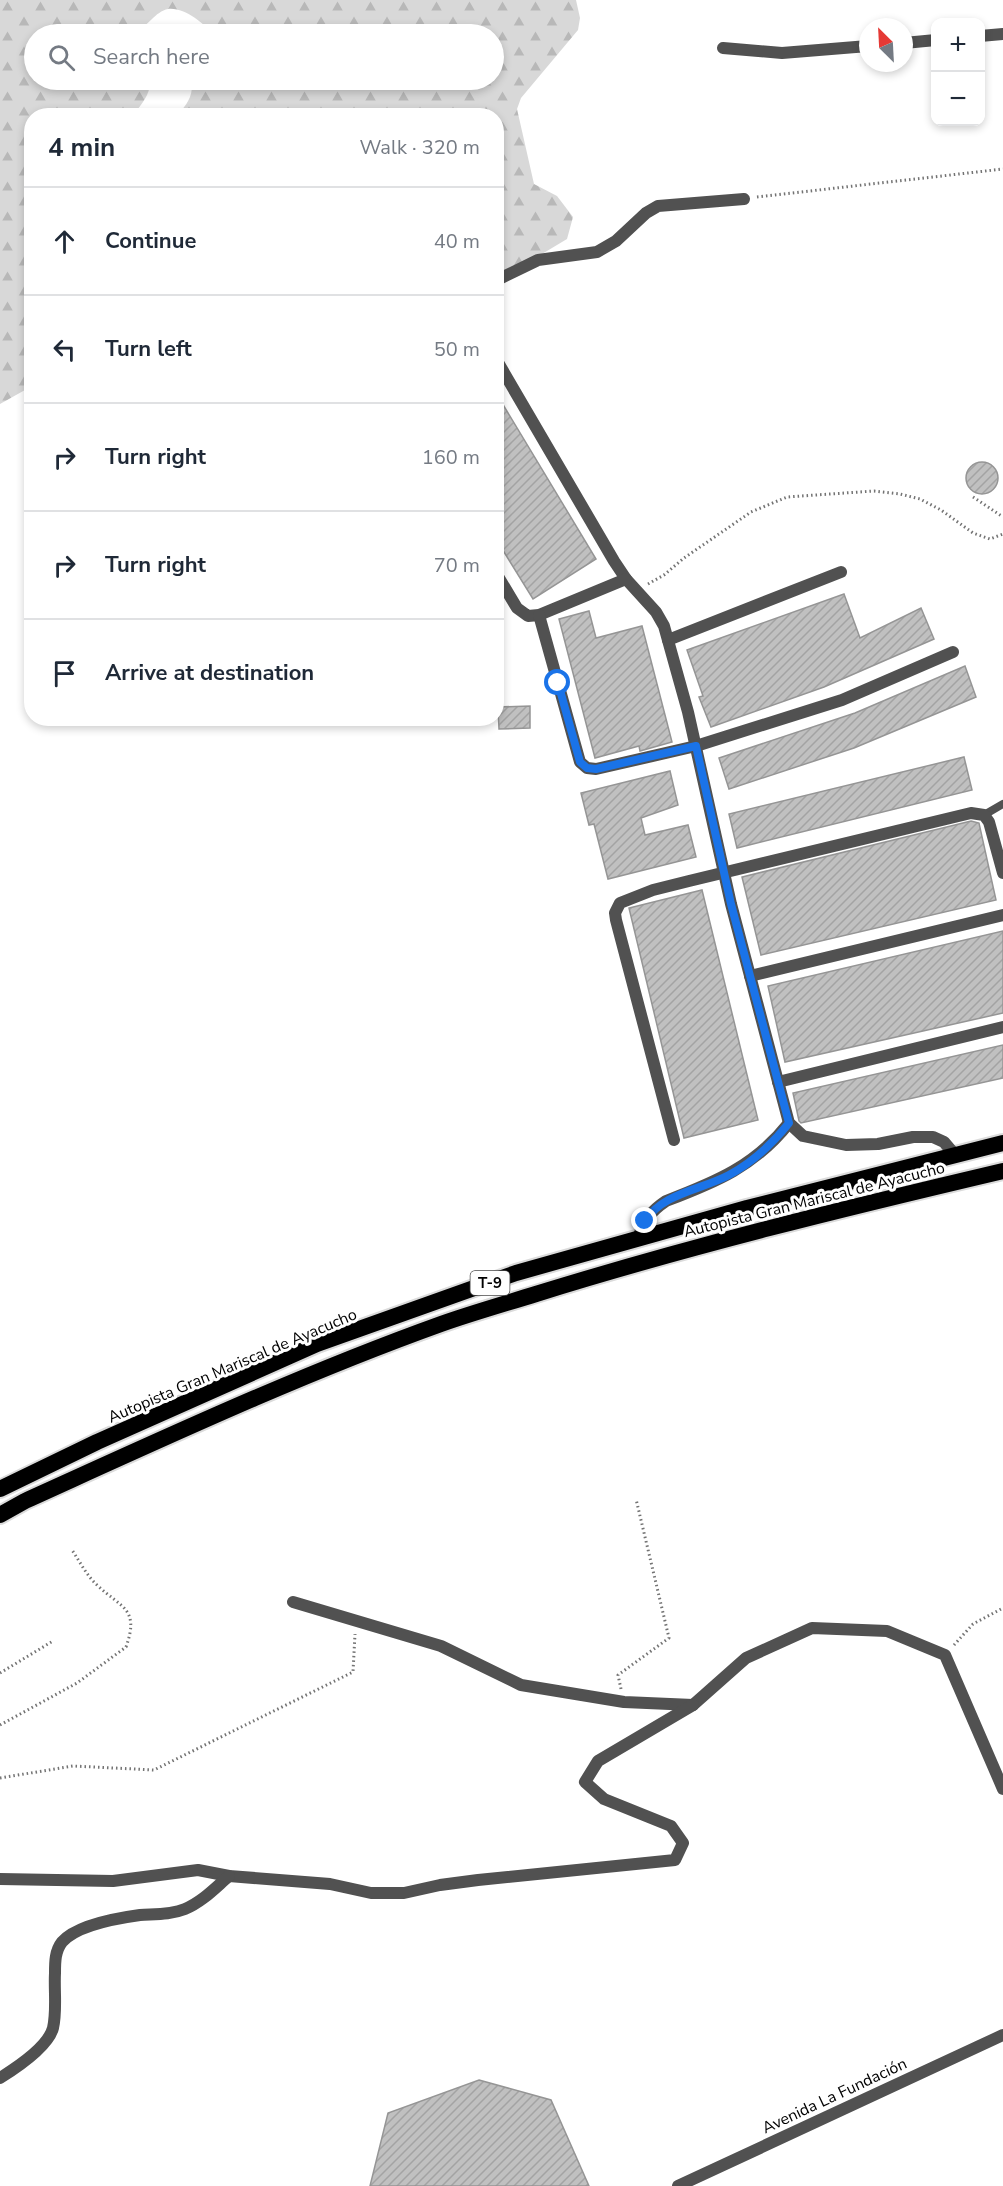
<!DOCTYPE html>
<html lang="en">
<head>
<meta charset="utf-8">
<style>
	:root { --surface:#fff; --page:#f6f6f7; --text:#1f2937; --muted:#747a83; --line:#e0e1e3 }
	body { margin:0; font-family:"Nunito Sans",sans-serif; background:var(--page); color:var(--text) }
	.controls { position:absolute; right:18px; top:18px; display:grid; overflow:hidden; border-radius:12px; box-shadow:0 3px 9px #0003 }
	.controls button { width:54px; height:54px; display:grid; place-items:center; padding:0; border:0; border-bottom:2px solid var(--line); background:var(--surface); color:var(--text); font:30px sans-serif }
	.compass { position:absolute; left:859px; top:18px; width:54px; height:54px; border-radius:50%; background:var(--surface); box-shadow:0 3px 9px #0003; rotate:336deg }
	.stop { position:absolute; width:18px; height:18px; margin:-14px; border:4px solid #1a73e8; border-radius:50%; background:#fff }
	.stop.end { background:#1a73e8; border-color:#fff; box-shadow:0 2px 6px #0008 }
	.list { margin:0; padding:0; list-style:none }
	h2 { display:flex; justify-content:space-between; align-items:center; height:78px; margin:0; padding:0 24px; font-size:26px }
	h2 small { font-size:20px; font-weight:400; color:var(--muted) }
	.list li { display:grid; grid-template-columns:39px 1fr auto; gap:18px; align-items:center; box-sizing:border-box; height:108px; padding:0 24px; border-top:2px solid var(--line) }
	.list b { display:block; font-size:22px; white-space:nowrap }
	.list em { font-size:20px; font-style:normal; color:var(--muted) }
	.icon { flex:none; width:33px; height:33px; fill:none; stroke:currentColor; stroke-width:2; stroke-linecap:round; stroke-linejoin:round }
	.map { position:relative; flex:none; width:1003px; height:2186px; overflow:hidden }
	.search { position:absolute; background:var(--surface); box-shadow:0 3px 9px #0003; left:24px; top:24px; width:480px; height:66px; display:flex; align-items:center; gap:15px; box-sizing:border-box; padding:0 21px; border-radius:33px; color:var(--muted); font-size:22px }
	.panel { position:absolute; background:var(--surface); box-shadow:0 3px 9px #0003; left:24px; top:108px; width:480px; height:618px; border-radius:24px }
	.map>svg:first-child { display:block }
</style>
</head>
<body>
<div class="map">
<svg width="1003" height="2186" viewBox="0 0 1003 2186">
	<defs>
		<pattern id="forest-firs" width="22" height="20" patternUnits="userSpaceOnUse" patternTransform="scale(1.5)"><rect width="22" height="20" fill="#d8d8d8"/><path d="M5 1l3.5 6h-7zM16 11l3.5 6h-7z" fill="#b8b8b8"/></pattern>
		<pattern id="building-hatch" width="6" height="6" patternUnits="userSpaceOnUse" patternTransform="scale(1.5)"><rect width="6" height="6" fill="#c0c0c0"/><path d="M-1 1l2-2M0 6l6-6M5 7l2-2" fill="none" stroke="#a3a3a3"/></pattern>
	</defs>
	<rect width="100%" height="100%" fill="#fff"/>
	<!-- forest -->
	<path fill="url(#forest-firs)" d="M 0,0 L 576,0 L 580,18 L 578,30 L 521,98 L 517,109 L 534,184 L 557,196 L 573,217 L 567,239 L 497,281 L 496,116 L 177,115 C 188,104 193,96 192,80 L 494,80 L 494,34 L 212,34 C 204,23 184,7 168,9 C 162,10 156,15 152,19 C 147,24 142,27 142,34 L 34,34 L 34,80 L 150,80 C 151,94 142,104 133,115 L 32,116 L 31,394 L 25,390 L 0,404 Z"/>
	<!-- building -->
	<g fill="url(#building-hatch)" stroke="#959595" stroke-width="1.5">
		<path d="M 496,393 L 596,559 L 533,599 L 496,539 Z"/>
		<circle cx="982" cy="478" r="16"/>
		<path d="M 844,594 L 860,638 L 921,608 L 934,639 L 824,687 L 711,727 L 699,697 L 703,696 L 687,650 Z"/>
		<path d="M 589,611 L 596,638 L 642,626 L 672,742 L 640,751 L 639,746 L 595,758 L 559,619 Z"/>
		<path d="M 965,666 L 976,697 L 854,748 L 729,789 L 719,758 L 855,713 Z"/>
		<path d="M 530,706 L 530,728 L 499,729 L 498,707 Z"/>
		<path d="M 964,757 L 972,790 L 737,848 L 729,814 Z"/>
		<path d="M 670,771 L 678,805 L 641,818 L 645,835 L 688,825 L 696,857 L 608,879 L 594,824 L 589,825 L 581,793 Z"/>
		<path d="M 971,821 L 979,823 L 996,900 L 761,955 L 742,877 Z"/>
		<path d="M 702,890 L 758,1120 L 684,1138 L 629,908 Z"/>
		<path d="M 1003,931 L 1003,1013 L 785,1062 L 768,986 Z"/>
		<path d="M 1003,1045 L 1003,1078 L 801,1123 L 799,1121 L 793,1093 Z"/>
		<path d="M 479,2080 L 551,2100 L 589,2186 L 370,2186 L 388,2113 Z"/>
	</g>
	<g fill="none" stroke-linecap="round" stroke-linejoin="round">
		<defs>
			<g id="trunk">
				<path d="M 0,1489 L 97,1442 L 317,1344 L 516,1273 L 747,1208 L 1003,1143"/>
				<path d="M 0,1515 L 25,1501 C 162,1439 299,1375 441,1324 C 472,1313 504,1304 536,1294 C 690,1246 846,1208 1003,1171"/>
			</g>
		</defs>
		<!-- trunk casing -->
		<use href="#trunk" stroke="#dbdbdb" stroke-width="20"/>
		<!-- path -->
		<g stroke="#737373" stroke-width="3" stroke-dasharray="1.5 3" stroke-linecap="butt">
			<path d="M 757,197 L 1003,169"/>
			<path d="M 973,497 L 1003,517"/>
			<path d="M 648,584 L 664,575 L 684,558 L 751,512 L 787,497 L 874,491 L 900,494 L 920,499 L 941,510 L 973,533 L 990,539 L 1003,534"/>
			<path d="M 954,1645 L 973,1624 L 1003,1608"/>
			<path d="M 0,1673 L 53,1641"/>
			<path d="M 621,1689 L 618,1675 L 669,1638 L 636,1499"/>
			<path d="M 0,1725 L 77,1683 L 126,1647 C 140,1608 121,1608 97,1585 C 87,1576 80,1562 72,1550"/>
			<path d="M 0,1778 L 73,1766 L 154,1770 L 353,1672 L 355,1634"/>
		</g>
		<!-- service -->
		<path stroke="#515151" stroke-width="8" d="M 984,815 L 1003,804"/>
		<!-- minor -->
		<g stroke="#515151" stroke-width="12">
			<path d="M 980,36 L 1003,34"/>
			<path d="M 904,43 L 936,40"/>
			<path d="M 723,48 L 782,53 L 868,46"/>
			<path d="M 501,278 L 538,260 L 597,252 L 616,241 L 646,213 L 658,206 L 744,199"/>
			<path d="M 496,359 L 614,561 L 626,579 L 656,612 L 664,626 L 688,712 L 731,904 L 789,1123 L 803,1136 L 846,1145 L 878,1144 L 913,1137 L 933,1137 L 944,1142 L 955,1155"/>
			<path d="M 496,573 L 517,608 L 528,616 L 539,615 L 626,579"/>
			<path d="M 539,615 L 580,762 L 587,768 L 596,769 L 696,746 L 842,700 L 953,652"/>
			<path d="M 668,640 L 841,572"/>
			<path d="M 750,976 L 1003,915"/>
			<path d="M 778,1082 L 1003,1027"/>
			<path d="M 674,1140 L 616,920 L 615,913 L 620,903 L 653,890 L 689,881 L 971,813 L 984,815 L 989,822 L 1003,873"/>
			<path d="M 638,1239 C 643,1221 651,1211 666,1201 C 716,1182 755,1166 789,1123"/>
			<path d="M 293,1602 L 441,1646 L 521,1685 L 624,1702 L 693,1705 L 746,1658 L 812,1628 L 887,1631 L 945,1655 L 1003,1789"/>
			<path d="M 0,1879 L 113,1881 L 198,1870 L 229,1876 L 330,1884 L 371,1893 L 404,1893 L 440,1885 L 478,1880 L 675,1860 L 683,1843 L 671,1826 L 604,1799 L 585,1782 L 598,1761 L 693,1705"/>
			<path d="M 0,2078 C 16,2068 48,2047 53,2028 C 57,2011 54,1991 55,1973 C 55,1962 55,1951 62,1942 C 77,1925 118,1918 140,1915 C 155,1914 170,1915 185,1909 C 202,1902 215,1888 229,1876"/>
			<path d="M 678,2186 L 1003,2035"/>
		</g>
		<!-- trunk -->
		<use href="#trunk" stroke="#000" stroke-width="16"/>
	</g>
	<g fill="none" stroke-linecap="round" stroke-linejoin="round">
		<!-- route -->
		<path stroke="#1a73e8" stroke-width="8" d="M 558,683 L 580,762 L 587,768 L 596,769 L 696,746 L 731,904 L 789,1123 C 773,1143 753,1162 729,1175 C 701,1190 663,1193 645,1221"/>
	</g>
	<g text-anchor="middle" stroke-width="6" stroke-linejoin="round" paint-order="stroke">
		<!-- shield labels -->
		<rect fill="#fff" stroke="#4c4c4c" stroke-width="1.5" x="470.5" y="1271" width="39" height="24" rx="4.5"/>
		<g font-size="15" font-weight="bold" fill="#000">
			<text x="490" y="1288">T-9</text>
		</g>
		<!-- street labels -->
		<g font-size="16" fill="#000" stroke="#fff">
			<text transform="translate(814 1199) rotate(-14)" y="6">Autopista Gran Mariscal de Ayacucho</text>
			<text transform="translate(232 1365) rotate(-23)" y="6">Autopista Gran Mariscal de Ayacucho</text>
			<text transform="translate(834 2095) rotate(-25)" y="6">Avenida La Fundación</text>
		</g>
	</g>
</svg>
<div class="controls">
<button>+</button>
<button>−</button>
</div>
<svg class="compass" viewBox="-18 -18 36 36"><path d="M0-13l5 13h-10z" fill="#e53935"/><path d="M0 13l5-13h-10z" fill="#747a83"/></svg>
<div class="stop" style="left:558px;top:683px"></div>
<div class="stop end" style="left:645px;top:1221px"></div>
<div class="search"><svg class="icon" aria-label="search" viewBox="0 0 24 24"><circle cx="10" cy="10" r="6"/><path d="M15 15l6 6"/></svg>Search here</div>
<section class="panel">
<h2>4 min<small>Walk · 320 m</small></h2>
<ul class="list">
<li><svg class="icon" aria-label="ahead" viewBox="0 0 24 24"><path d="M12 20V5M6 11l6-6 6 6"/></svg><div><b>Continue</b></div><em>40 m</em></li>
<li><svg class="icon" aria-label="left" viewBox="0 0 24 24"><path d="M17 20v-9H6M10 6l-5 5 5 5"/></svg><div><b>Turn left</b></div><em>50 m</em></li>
<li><svg class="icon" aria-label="right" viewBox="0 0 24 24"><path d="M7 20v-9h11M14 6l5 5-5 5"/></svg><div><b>Turn right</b></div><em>160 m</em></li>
<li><svg class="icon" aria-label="right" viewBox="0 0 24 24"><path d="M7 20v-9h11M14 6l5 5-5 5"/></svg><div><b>Turn right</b></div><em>70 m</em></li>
<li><svg class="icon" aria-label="arrive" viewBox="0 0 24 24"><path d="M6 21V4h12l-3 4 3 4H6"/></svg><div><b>Arrive at destination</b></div></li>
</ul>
</section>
</div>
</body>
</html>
